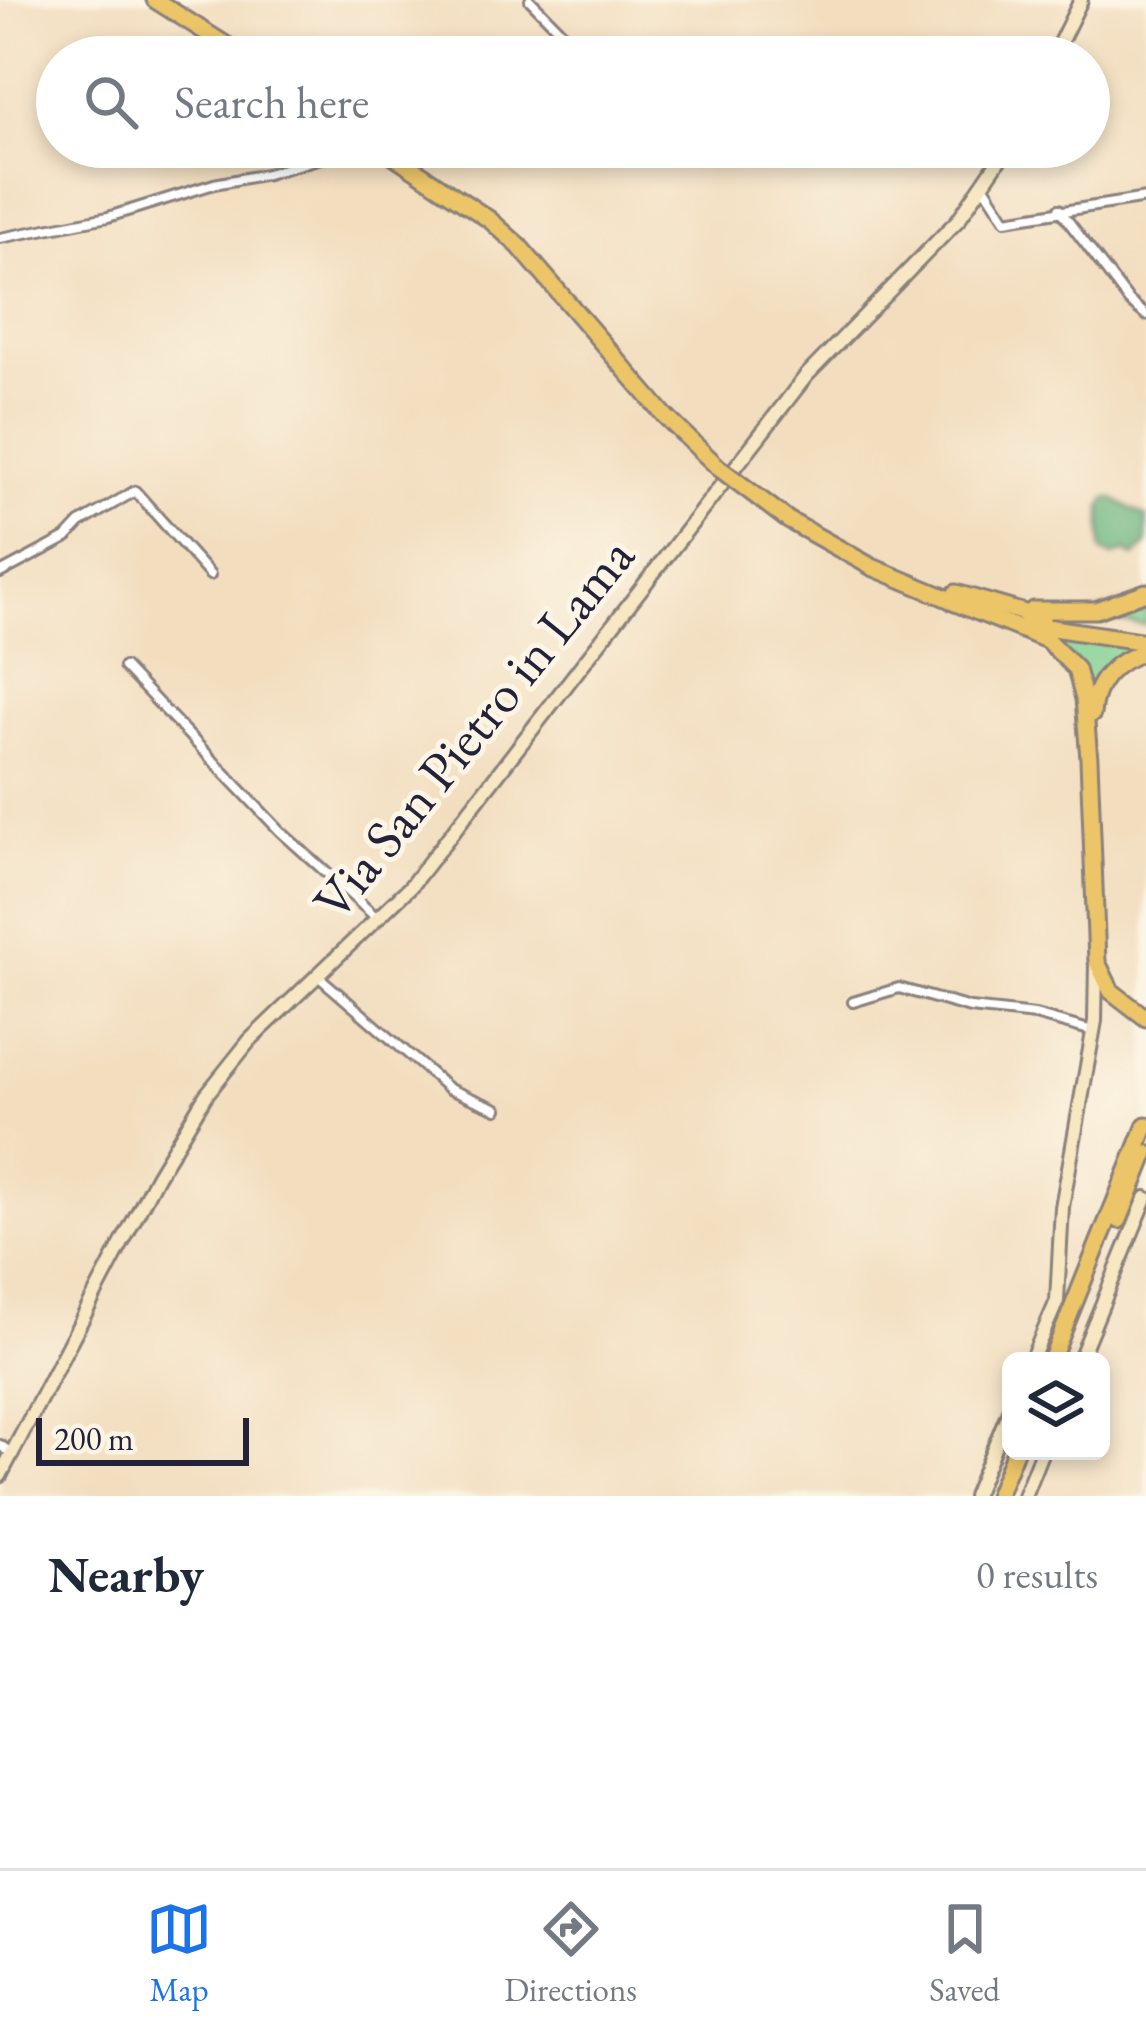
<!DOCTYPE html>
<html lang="en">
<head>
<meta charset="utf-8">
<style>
	:root { --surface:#fff; --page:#f2f2f3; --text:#1f2937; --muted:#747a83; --line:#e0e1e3; --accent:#1a73e8 }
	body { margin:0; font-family:"EB Garamond",serif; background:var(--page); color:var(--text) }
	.controls { position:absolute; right:36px; bottom:36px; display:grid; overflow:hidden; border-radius:18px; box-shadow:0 6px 18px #0003 }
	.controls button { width:108px; height:108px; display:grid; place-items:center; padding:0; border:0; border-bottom:3px solid var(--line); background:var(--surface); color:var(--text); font:60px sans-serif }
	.scale { position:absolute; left:36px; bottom:30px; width:213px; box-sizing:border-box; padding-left:12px; border:6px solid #22223b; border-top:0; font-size:33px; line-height:42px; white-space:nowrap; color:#22223b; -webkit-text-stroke:9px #fcf5e5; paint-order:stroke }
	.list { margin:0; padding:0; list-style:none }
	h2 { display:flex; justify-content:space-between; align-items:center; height:156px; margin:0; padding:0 48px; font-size:51px }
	h2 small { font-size:39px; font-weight:400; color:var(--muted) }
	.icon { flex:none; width:66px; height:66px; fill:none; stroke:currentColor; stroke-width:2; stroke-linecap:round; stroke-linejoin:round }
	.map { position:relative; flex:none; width:1146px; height:1496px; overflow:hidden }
	.search { position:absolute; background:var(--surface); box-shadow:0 6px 18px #0003; left:36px; right:36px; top:36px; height:132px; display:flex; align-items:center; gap:30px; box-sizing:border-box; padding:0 42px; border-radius:66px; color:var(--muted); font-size:45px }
	.sheet { height:372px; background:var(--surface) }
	nav { display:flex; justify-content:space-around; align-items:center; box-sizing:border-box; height:168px; border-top:3px solid var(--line); background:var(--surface); font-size:33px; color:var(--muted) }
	nav a { display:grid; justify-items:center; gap:6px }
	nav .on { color:var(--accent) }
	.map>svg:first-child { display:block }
</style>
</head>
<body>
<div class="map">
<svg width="1146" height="1496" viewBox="0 0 1146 1496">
	<rect width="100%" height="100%" fill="#fcf5e5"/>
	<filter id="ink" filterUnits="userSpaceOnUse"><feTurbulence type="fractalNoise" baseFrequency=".00833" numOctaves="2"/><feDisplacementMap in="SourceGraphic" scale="24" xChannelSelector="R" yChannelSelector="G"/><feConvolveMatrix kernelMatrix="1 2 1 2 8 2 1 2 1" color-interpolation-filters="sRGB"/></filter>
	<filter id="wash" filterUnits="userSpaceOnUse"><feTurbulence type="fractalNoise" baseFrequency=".004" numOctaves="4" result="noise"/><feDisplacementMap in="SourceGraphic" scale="48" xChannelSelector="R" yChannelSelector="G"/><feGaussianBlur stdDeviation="2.7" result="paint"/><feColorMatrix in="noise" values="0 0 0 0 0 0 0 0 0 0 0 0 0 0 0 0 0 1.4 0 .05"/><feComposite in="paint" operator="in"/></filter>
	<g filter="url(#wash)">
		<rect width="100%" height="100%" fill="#f2ddbe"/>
		<!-- green -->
		<g fill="#7ecf90" stroke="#507866" stroke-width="3">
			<path d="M 1146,597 L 1146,625 L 1082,616 Z"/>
			<path d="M 1042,632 L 1143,647 C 1114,653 1099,668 1089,695 Z"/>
		</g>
		<!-- forest -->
		<path fill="#66b27a" stroke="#446a5a" stroke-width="3" d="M 1112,498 L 1146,517 L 1146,545 L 1134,557 L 1126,551 L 1113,556 L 1102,551 L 1102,507 L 1106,499 Z"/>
	</g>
	<g filter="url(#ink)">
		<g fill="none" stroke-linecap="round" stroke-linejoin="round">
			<defs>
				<g id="street">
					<path d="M 530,0 L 586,57"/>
					<path d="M 984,186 L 1006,220 L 1146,198"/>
					<path d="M 1059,209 L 1129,301 L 1146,315"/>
					<path d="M 0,238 L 108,217 L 214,184 L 267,174 L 358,147"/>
					<path d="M 0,573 L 66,538 L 80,523 L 135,491 L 210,575"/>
					<path d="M 124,667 L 280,831 L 378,919"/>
					<path d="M 318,976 L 449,1089 L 497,1109"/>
					<path d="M 853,1002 L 899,988 L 970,1008 L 1035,1015 L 1093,1031"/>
					<path d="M 0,1445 L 11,1453"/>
				</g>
				<g id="secondary">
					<path d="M 1053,57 L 1081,0"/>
					<path d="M 1031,1361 L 1057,1301 L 1062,1207 L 1095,1021 L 1096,963"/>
					<path d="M 1079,1361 L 1146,1198"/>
					<path d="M 0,1476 L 157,1176 L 206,1095 L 250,1040 L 410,887 L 806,376 L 958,220 L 1008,147"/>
					<path d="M 974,1496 L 1011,1406"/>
					<path d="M 1024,1496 L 1042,1451"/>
				</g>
				<g id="highway">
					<path d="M 155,0 L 245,57"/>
					<path d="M 788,520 L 872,567 L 963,605"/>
					<path d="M 956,593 L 1042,618"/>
					<path d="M 953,602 L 1047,640 L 1076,669 L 1084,699 L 1089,759 L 1097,962 L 1111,991 L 1146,1018"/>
					<path d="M 1033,610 L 1096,610 L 1146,592"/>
					<path d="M 1026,624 L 1146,642"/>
					<path d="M 1092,714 C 1094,681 1115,661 1146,651"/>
					<path d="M 1119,1220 L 1146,1153"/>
					<path d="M 1051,1361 L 1146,1125"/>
					<path d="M 997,1496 L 1015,1451"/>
				</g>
			</defs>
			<!-- street casing -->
			<use href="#street" stroke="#8a807c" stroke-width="14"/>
			<!-- secondary casing -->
			<use href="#secondary" stroke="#8a807c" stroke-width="18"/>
			<!-- highway casing -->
			<use href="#highway" stroke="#8a807c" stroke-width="21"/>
			<!-- street -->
			<use href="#street" stroke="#fff" stroke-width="8"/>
			<!-- secondary -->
			<use href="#secondary" stroke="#f7e8c3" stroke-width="12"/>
			<!-- highway -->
			<use href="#highway" stroke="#ecc569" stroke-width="15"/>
			<defs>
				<path id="highway-bridge" d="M 381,147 L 490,220 L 519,246 L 666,417 L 719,468 L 788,520"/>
			</defs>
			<!-- highway-bridge casing -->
			<use href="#highway-bridge" stroke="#8a807c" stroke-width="21" stroke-linecap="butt"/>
			<!-- highway-bridge -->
			<use href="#highway-bridge" stroke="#ecc569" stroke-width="15"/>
		</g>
	</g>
	<g text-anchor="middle" stroke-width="10" stroke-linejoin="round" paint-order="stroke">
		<!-- street labels -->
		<g font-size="54" fill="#22223b" stroke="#fcf5e5">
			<text transform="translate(473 728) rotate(-51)" y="19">Via San Pietro in Lama</text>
		</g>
	</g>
</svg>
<div class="controls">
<button><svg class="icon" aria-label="layers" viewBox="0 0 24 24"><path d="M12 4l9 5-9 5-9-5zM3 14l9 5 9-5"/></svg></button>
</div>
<div class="scale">200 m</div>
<div class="search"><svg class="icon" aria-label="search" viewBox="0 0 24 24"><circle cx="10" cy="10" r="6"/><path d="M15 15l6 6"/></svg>Search here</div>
</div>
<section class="sheet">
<h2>Nearby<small>0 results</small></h2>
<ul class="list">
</ul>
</section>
<nav>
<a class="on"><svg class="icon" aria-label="map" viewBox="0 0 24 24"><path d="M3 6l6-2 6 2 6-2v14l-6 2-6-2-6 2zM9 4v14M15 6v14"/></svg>Map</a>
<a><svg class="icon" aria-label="directions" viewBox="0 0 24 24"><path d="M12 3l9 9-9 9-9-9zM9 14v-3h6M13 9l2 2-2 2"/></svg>Directions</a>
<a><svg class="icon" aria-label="saved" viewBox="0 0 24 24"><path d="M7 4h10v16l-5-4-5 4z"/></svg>Saved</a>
</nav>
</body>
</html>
